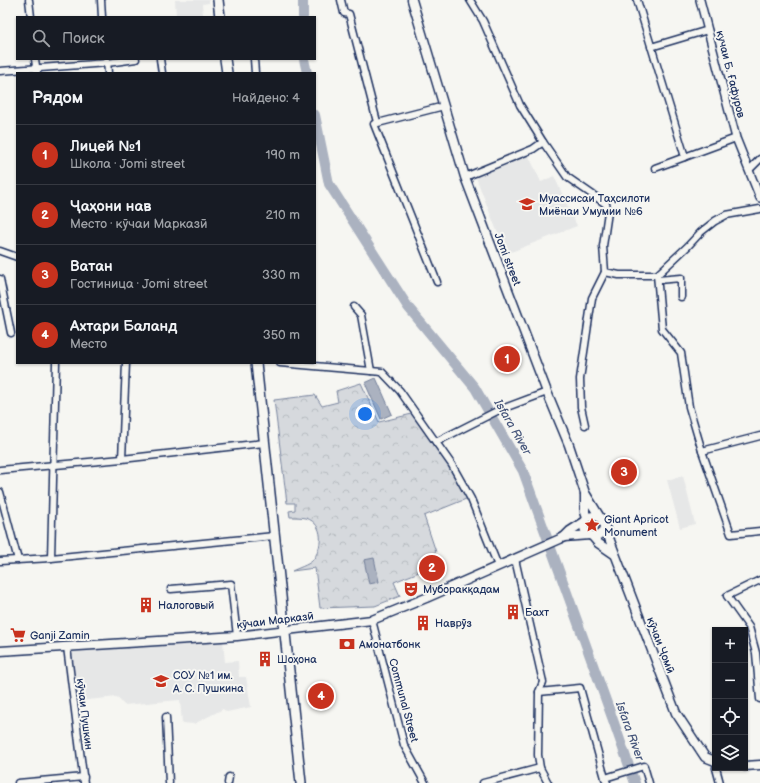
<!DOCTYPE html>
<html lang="ru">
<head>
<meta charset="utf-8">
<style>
	:root { --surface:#171b24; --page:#242831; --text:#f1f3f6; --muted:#9ea1a6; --line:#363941; --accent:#c8321e }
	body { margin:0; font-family:"Balsamiq Sans",sans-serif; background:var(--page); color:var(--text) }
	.controls { position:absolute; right:12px; bottom:12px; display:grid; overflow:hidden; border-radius:0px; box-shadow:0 1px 3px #0004 }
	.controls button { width:36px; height:36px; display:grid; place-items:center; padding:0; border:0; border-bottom:1px solid var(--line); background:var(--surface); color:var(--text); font:20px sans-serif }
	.you { position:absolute; left:365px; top:414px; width:14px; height:14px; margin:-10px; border:3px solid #fff; border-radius:50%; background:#1a73e8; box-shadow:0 0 0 6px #1a73e833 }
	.badge { display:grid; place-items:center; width:26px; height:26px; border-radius:50%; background:var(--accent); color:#fff; font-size:13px; font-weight:700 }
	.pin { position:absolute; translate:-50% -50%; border:2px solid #fff; box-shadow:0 1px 4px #0006 }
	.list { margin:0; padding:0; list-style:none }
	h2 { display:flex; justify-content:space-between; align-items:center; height:52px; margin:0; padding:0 16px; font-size:17px }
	h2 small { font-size:13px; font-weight:400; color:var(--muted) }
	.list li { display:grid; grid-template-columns:26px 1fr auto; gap:12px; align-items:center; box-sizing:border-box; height:60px; padding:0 16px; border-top:1px solid var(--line) }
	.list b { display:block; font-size:15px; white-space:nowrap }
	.list p { margin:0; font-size:13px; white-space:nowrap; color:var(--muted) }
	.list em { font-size:13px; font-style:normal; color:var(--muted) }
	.icon { flex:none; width:22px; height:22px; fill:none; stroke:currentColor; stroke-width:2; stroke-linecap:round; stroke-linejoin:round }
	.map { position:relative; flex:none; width:760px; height:783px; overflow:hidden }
	.search { position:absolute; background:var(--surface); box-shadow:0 1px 3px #0004; left:16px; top:16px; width:300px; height:44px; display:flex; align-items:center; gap:10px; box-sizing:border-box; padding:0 14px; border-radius:0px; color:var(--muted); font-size:15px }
	.panel { position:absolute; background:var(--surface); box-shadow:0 1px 3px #0004; left:16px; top:72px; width:300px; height:292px; border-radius:0px }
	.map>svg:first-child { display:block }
</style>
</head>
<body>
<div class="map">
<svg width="760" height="783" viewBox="0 0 760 783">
	<defs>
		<pattern id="park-crowns" width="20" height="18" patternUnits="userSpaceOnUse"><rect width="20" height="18" fill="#d6d9dd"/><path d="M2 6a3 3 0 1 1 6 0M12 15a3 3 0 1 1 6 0" fill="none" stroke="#b7bbc0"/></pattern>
	</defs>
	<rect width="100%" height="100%" fill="#f6f6f2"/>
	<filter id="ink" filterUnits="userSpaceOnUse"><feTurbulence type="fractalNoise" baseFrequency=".025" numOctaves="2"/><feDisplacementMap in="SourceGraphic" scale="8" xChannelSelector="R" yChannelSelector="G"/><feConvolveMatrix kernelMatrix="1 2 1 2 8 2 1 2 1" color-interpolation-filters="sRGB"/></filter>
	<g filter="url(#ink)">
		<!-- built -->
		<g fill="#e6e7e7">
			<path d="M 175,0 L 209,0 L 209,3 L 202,4 L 203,15 L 176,17 Z"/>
			<path d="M 528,154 L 541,182 L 554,176 L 577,226 L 506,254 L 475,175 Z"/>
			<path d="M 683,476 L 695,524 L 680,528 L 667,480 Z"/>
			<path d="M 223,641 L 225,662 L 238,661 L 239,677 L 246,677 L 251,707 L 227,712 L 223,709 L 194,724 L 182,723 L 180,700 L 124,705 L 117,697 L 78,701 L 72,650 Z"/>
		</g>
		<!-- park -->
		<path fill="url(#park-crowns)" stroke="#78849e" d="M 361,383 L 379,422 L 416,413 L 471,497 L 424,516 L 436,552 L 420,560 L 419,572 L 394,582 L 400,596 L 375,606 L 320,608 L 315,568 L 292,571 C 298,568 308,565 312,561 C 323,548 325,524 306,518 C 301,517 295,517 290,517 L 289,511 L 295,510 L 295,503 L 287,503 L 274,400 L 315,395 L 322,406 L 338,402 L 336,391 Z"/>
		<!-- water -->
		<g fill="#abb2c0" stroke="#717e99">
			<path d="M 376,378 L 392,414 L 381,419 L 365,383 Z"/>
			<path d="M 374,558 L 379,582 L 369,584 L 364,560 Z"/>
		</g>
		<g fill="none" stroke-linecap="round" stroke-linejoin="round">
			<!-- river -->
			<g stroke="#abb2c0" stroke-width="10">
				<path d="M 303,17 L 303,0"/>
				<path d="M 304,59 L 307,73"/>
				<path d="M 315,115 L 329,184 L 408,307 L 475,388 L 523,471 L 613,720 L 635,783"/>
			</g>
			<defs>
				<g id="minor">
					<path d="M 29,0 L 31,17"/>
					<path d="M 101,0 L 102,17"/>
					<path d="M 341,0 L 344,13 L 349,14 L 377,122"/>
					<path d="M 470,0 L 483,21 L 520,105 L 543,142 L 567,177 L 606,204 L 608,212 L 603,246 L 605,272 L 619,275 L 657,275"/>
					<path d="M 637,0 L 685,157"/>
					<path d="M 651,47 L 708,30"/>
					<path d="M 35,59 L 37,73"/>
					<path d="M 160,59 L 162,73"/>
					<path d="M 254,59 L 255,73"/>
					<path d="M 107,61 L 108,73"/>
					<path d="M 0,71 L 107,63 L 136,59"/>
					<path d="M 655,168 L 736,138"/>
					<path d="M 749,170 L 760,159"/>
					<path d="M 465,177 L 533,149 L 543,142"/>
					<path d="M 0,251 L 17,257"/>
					<path d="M 657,275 L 662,329 L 681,353 L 689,407 L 702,451 L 731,534 L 760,531"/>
					<path d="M 657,275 L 688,246 L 701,232 L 715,221 L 726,215 L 760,209"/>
					<path d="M 0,279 L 11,333"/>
					<path d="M 658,280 L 681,278 L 681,297"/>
					<path d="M 437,282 L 374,124 L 444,106"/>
					<path d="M 354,307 L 361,315 L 371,371"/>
					<path d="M 280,363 L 382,372 L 400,391 L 452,465 L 471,499 L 498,566"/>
					<path d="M 585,425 L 581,407 L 580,379 L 592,298 L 605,272"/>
					<path d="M 436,442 L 499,410 L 547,392"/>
					<path d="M 702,451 L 760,436"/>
					<path d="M 122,459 L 126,363"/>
					<path d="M 0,470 L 122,459 L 264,443"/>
					<path d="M 0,492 L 18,560"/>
					<path d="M 51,558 L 56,363"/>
					<path d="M 515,559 L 543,682 L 539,692 L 538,755 L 540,768 L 548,783"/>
					<path d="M 0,561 L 51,558 L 274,536"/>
					<path d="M 760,580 L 727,596 L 749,627 L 756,653 L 760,699"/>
					<path d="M 171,589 L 231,584 L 237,636"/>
					<path d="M 372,620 L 404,745 L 425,783"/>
					<path d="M 67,647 L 84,783"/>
					<path d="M 539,692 L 580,688 L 605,778"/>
					<path d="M 166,717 L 169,783"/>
					<path d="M 716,768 L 720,783"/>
					<path d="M 18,783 L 84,777"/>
					<path d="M 228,783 L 229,777"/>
					<path d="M 483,783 L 540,768"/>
					<path d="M 607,783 L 605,778 L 644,766 L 649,783"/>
				</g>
				<path id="tertiary" d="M 700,0 L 736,138 L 760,198"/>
				<g id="secondary">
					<path d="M 412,0 L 465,177 L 547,392 L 569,445 L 585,493 L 601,519"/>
					<path d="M 585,494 L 585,512 L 587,518"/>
					<circle cx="594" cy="526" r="10"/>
					<path d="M 604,525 L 676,713 L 705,757 L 715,761"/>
					<path d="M 592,536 L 598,543 L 614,554"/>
					<path d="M 564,537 L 570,531 L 584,522"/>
					<path d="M 0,651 L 237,636 L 372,620 L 426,598 L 560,539 L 564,537 L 590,535"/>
					<path d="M 745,766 L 760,765"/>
				</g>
				<g id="primary">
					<path d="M 218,0 L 220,17"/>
					<path d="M 225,59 L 227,73"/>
					<path d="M 256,363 L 301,783"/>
				</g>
			</defs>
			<!-- minor casing -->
			<use href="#minor" stroke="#1b2f5e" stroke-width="9"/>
			<!-- tertiary casing -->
			<use href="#tertiary" stroke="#1b2f5e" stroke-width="10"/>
			<!-- secondary casing -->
			<use href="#secondary" stroke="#1b2f5e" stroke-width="11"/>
			<!-- primary casing -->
			<use href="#primary" stroke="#1b2f5e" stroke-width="12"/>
			<!-- minor -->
			<use href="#minor" stroke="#f6f6f2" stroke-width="6"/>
			<!-- tertiary -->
			<use href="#tertiary" stroke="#f6f6f2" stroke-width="7"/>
			<!-- secondary -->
			<use href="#secondary" stroke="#f6f6f2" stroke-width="8"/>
			<!-- primary -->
			<use href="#primary" stroke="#f6f6f2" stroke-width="9"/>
		</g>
	</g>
	<!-- icons -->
	<defs>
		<symbol id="school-bare" viewBox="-9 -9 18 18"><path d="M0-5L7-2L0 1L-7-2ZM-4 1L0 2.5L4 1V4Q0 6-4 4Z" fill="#c8321e" stroke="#f6f6f2" stroke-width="2.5" paint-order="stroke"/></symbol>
		<symbol id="sight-bare" viewBox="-9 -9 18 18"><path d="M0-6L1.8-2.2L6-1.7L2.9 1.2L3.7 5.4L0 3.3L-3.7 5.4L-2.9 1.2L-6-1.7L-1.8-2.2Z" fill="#c8321e" stroke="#f6f6f2" stroke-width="2.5" paint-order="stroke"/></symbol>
		<symbol id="theatre-bare" viewBox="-9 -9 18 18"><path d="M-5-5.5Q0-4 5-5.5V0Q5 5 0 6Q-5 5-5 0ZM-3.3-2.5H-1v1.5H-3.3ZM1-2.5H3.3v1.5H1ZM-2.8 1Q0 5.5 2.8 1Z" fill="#c8321e" stroke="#f6f6f2" stroke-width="2.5" paint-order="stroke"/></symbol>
		<symbol id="building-bare" viewBox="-9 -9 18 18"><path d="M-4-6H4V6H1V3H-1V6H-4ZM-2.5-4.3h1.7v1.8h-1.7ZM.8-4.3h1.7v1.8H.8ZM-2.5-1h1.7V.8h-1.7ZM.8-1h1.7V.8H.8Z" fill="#c8321e" stroke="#f6f6f2" stroke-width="2.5" paint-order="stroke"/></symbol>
		<symbol id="supermarket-bare" viewBox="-9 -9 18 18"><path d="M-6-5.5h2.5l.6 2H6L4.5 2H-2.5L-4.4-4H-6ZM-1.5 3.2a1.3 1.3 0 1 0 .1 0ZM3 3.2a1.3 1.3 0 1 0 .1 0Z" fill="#c8321e" stroke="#f6f6f2" stroke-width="2.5" paint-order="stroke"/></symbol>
		<symbol id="bank-bare" viewBox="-9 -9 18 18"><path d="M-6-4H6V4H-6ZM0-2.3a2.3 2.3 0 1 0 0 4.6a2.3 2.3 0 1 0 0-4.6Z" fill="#c8321e" stroke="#f6f6f2" stroke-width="2.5" paint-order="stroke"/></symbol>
	</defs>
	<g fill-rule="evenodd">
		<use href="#school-bare" x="516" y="193" width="22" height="22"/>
		<use href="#sight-bare" x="581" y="514" width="22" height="22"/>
		<use href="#theatre-bare" x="400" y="578" width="22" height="22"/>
		<use href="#building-bare" x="135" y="594" width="22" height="22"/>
		<use href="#building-bare" x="502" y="601" width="22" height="22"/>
		<use href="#building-bare" x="412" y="612" width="22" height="22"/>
		<use href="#supermarket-bare" x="7" y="624" width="22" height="22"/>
		<use href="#bank-bare" x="336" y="633" width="22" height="22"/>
		<use href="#building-bare" x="254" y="648" width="22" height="22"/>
		<use href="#school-bare" x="150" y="670" width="22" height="22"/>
	</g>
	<g text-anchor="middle" stroke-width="4" stroke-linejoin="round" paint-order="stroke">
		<!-- street labels -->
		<g font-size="11" fill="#1b2f5e" stroke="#f6f6f2">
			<text transform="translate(731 74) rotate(76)" y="4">кучаи Б. Ғафуров</text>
			<text transform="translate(508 259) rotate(69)" y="4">Jomi street</text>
			<text transform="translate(275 620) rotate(-7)" y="4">кӯчаи Марказӣ</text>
			<text transform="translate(661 645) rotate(69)" y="4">кӯчаи Ҷомӣ</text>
			<text transform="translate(404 700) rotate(75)" y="4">Communal Street</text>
			<text transform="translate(85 714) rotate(83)" y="4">кӯчаи Пушкин</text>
		</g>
		<!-- poi labels -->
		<g font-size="11" fill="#1b2f5e" stroke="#f6f6f2" text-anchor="start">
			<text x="539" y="202">Муассисаи Таҳсилоти<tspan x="539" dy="13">Миёнаи Умумии №6</tspan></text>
			<text x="604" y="523">Giant Apricot<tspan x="604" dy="13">Monument</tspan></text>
			<text x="423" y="593">Муборакқадам</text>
			<text x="158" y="609">Налоговый</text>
			<text x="525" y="616">Бахт</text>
			<text x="435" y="627">Наврӯз</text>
			<text x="30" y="639">Ganji Zamin</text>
			<text x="359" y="648">Амонатбонк</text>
			<text x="277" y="663">Шоҳона</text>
			<text x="173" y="679">СОУ №1 им.<tspan x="173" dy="13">А. С. Пушкина</tspan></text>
		</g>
		<!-- water labels -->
		<g font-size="12" font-style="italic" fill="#46567b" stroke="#f6f6f2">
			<text transform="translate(513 427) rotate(60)" y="4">Isfara River</text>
			<text transform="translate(630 731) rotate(70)" y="4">Isfara River</text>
		</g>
	</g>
</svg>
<div class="controls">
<button>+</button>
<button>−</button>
<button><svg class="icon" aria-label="locate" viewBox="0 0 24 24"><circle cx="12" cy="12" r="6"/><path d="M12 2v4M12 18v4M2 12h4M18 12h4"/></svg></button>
<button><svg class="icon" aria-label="layers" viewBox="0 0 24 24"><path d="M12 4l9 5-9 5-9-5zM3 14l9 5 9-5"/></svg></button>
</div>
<div class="you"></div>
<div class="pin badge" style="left:507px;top:359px">1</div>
<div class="pin badge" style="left:432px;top:568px">2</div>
<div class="pin badge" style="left:624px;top:472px">3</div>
<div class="pin badge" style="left:321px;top:696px">4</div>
<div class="search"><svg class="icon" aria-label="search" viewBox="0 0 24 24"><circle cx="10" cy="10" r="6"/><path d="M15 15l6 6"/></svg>Поиск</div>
<section class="panel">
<h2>Рядом<small>Найдено: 4</small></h2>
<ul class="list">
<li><span class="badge">1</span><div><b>Лицей №1</b><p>Школа · Jomi street</p></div><em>190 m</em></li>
<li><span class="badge">2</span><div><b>Ҷаҳони нав</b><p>Место · кӯчаи Марказӣ</p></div><em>210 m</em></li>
<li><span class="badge">3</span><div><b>Ватан</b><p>Гостиница · Jomi street</p></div><em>330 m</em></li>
<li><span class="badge">4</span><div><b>Ахтари Баланд</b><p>Место</p></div><em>350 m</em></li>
</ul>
</section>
</div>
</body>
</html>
